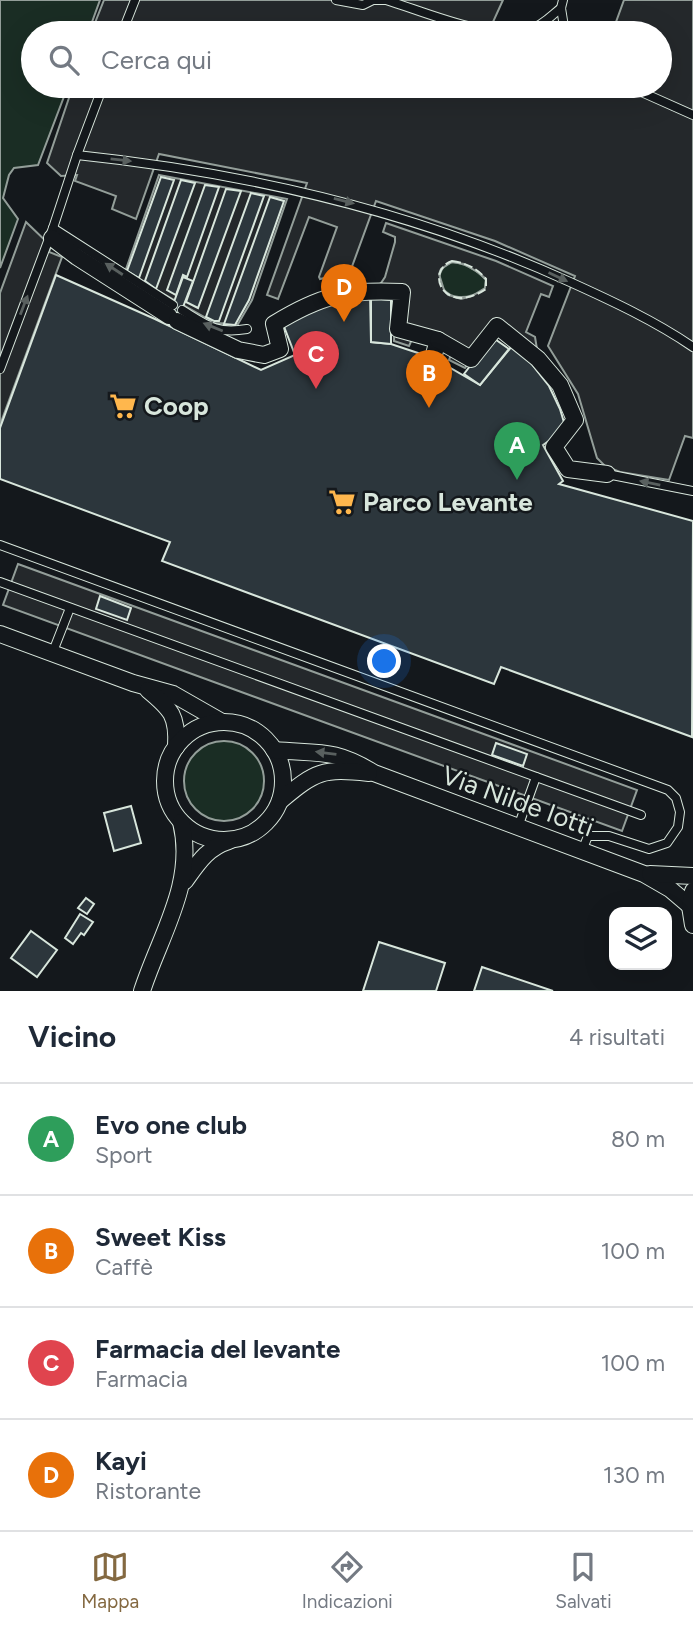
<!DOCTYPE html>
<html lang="it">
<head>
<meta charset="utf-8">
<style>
	:root { --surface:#fff; --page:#f6f6f7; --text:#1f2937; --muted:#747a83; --line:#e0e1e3; --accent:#846941 }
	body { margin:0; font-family:Figtree,sans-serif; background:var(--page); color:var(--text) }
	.controls { position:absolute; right:21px; bottom:21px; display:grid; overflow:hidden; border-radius:14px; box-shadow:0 7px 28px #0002 }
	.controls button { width:63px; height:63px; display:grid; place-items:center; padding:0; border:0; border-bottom:2px solid var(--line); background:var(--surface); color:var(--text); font:35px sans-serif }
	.you { position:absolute; left:385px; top:662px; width:24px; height:24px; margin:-18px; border:5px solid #fff; border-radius:50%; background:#1a73e8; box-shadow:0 0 0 10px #1a73e833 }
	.badge { display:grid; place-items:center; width:46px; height:46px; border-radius:50%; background:var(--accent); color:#fff; font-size:23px; font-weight:700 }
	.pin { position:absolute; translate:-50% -58px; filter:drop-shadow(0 2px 4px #0008) }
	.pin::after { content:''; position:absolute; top:37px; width:24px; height:21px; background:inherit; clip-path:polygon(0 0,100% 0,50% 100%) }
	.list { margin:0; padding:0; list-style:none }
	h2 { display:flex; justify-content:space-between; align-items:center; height:91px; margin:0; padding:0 28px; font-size:30px }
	h2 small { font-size:23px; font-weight:400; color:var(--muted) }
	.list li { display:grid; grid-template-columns:46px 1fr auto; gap:21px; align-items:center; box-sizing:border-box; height:112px; padding:0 28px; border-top:2px solid var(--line) }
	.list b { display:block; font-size:26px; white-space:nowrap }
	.list p { margin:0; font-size:23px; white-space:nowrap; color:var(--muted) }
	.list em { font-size:23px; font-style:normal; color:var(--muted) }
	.icon { flex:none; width:38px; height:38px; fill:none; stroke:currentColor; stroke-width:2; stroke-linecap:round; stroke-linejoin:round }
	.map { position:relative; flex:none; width:693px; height:991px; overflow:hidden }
	.search { position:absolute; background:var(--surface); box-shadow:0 7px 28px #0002; left:21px; right:21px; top:21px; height:77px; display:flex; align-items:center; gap:18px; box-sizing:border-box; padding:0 24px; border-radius:38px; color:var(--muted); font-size:26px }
	.sheet { height:539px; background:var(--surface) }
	nav { display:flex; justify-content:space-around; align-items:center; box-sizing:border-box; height:98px; border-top:2px solid var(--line); background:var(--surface); font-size:19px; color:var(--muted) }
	nav a { display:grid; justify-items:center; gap:4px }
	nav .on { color:var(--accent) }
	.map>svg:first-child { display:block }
</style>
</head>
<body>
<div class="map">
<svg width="693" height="991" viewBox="0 0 693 991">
	<rect width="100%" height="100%" fill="#14181c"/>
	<!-- green -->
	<g fill="#1a2d24" stroke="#939e99" stroke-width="2">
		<path d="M 0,0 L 100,0 L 88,33 L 33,33 L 33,86 L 68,86 L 38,165 L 14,168 L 9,175 L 3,198 L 18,219 L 0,268 Z"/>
		<path d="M 452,262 C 465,263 476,269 486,280 L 485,289 C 444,315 425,271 452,262 Z"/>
		<circle cx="224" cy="781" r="40"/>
	</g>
	<!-- parking -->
	<g fill="#24282b" stroke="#939e99" stroke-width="2" fill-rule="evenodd">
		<path d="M 104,0 L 503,0 L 488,33 L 91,33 Z"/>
		<path d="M 624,0 L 693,0 L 693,438 L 685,436 L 669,480 L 620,472 L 605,466 L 597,458 L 578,394 L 548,346 L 575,276 L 495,241 L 376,201 L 350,272 L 320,279 L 319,277 L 337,227 L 309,217 L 278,299 L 267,295 L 307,183 L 159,154 L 136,219 L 112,209 L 116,196 L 75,181 L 77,175 L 61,176 L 47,163 L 73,86 L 568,86 L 589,94 L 592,86 L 660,86 L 660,33 L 612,33 Z"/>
		<path d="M 159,175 L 287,199 L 252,300 L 238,324 L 215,323 L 125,272 Z"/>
		<path d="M 26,222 L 51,246 L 49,252 L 62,257 L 0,425 L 0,293 Z"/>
		<path d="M 386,223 L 496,261 L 553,286 L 549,297 L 541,294 L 526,332 L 535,337 L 537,349 L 492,329 L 465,368 L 449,360 L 453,349 L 414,335 L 409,346 L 394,341 L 396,294 L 371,289 L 381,283 L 385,277 L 395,242 L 395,237 L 383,232 ZM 452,262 L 464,264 L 479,273 L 486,279 L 485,288 L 472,296 L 461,299 L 448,295 L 444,290 L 439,274 L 441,269 Z"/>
		<path d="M 18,564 L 637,790 L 622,831 L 3,605 Z"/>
	</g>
	<!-- building -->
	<g fill="#2c363c" stroke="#d8e6dc" stroke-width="2">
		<path d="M 161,177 L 174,180 L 139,278 L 127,271 Z"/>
		<path d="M 181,180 L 195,183 L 156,289 L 145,281 Z"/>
		<path d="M 205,185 L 219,187 L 187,277 L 183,275 L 176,295 L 167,290 Z"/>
		<path d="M 226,189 L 241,191 L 198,308 L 186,302 Z"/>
		<path d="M 251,193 L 264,196 L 219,321 L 214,321 L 206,317 Z"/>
		<path d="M 270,197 L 284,201 L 249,300 L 235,325 L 224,324 Z"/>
		<path d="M 56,275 L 155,319 L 261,370 L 295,355 L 283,324 L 303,313 L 370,293 L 371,342 L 391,344 L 433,358 L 480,385 L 512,346 L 530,362 L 549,386 L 560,409 L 566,429 L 543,445 L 563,481 L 559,484 L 693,521 L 692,737 L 501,667 L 494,684 L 162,561 L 170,542 L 0,479 L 0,428 Z"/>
		<path d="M 183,277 L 193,281 L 175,328 L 166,324 Z"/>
		<path d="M 371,298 L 391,300 L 391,344 L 371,342 Z"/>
		<path d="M 492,337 L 509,349 L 480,385 L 464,374 Z"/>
		<path d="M 100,596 L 131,608 L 127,620 L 96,609 Z"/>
		<path d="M 496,743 L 527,754 L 523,766 L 492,755 Z"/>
		<path d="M 131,806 L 141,843 L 114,851 L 104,813 Z"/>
		<path d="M 86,898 L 94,904 L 87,914 L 78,908 Z"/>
		<path d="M 80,914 L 93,922 L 84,935 L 81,933 L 73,944 L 65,938 Z"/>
		<path d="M 31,931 L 57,950 L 37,977 L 11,958 Z"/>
		<path d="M 379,942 L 445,963 L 436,991 L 363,991 Z"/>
		<path d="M 482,967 L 553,991 L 474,991 Z"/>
	</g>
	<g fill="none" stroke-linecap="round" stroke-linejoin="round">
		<defs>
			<g id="lane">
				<path d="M 336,0 L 363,5 L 373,0 L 386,0 C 425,12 491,41 529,30 C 542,26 551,16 561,8"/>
				<path d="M 563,0 L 561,8 L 565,33"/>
				<path d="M 122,33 L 135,0"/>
				<path d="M 103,86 L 77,155 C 249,173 414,211 570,282 C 612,301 655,321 693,347"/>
				<path d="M 628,86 L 693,115"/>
				<path d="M 53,228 L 173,305"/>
				<path d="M 182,310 C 208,326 216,334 247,329"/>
				<path d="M 0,369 L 53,228 L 77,155"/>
				<path d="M 607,474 L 693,491"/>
				<path d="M 0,545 L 668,790 L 676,798 L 680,812 L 678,827 L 667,843 L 649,849 L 609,836 L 588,836 L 582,851"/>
				<path d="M 0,582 L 641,815"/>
				<path d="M 52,654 L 70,608"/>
				<path d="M 518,827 L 536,777"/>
			</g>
			<g id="street">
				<path d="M 52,238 L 77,257 L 169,316"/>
				<path d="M 177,321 L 238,350 L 264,355 L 280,349 L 274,324 C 321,295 348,289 402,292 L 398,329 L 438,340 L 433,358"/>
				<path d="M 438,340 L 471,359 L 497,326 L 538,359 L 560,385 L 575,420 L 554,447 L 568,469 L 607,474"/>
				<path d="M 0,634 L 133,683 L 173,694 L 222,722"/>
				<path d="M 148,690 C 171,709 178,716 176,747"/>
				<circle cx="224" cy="781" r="59"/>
				<path d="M 274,750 C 318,754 334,748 374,773 L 644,874 L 670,889 L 690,906"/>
				<path d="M 280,801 C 316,771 322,768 369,773"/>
				<path d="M 650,874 L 693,876"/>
				<path d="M 185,881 C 198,863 207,848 229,841"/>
				<path d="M 693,891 L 690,906 L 693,925"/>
				<path d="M 142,991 C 160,935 196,883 181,822"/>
			</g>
		</defs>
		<!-- lane casing -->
		<use href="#lane" stroke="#d8e6dc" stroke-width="10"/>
		<!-- street casing -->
		<use href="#street" stroke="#d8e6dc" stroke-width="18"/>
		<!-- lane -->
		<use href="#lane" stroke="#14181c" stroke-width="8"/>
		<!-- street -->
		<use href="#street" stroke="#14181c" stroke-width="16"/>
		<!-- fence -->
		<path stroke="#d8e6dc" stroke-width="2" stroke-dasharray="9 3.5" stroke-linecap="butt" d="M 452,261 C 466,263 477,268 486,279 L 486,289 C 444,317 424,271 452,261 Z"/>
	</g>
	<!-- one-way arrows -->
	<defs><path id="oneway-solid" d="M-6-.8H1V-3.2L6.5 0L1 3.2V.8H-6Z" transform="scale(1.75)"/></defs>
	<g fill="#59605f">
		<use href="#oneway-solid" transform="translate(121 160) rotate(6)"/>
		<use href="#oneway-solid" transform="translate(344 201) rotate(14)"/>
		<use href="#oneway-solid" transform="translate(114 269) rotate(-147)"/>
		<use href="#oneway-solid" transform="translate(558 277) rotate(25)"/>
		<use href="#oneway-solid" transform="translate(24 305) rotate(-69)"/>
		<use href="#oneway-solid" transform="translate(213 327) rotate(-158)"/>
		<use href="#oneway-solid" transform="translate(650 483) rotate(-169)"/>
		<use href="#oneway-solid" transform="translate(326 753) rotate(-173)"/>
	</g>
	<!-- icons -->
	<defs>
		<symbol id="supermarket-bare" viewBox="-9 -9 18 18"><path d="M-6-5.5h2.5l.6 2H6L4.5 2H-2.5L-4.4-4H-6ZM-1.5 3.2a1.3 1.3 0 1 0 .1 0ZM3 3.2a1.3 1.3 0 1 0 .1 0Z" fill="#ffb74d" stroke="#14181c" stroke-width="2.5" paint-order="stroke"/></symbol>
	</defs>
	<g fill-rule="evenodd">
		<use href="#supermarket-bare" x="104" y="387" width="38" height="38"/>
		<use href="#supermarket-bare" x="323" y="483" width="38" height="38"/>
	</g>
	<g text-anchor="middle" stroke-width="5" stroke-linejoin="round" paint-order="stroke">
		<!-- poi labels -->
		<g font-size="26" font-weight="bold" fill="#d8e6dc" stroke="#14181c" text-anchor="start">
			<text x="144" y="415">Coop</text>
			<text x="363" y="511">Parco Levante</text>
		</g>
		<!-- street labels -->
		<g font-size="26" fill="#d8e6dc" stroke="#14181c">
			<text transform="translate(518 801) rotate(20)" y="9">Via Nilde Iotti</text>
		</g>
	</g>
</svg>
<div class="controls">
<button><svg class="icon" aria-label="layers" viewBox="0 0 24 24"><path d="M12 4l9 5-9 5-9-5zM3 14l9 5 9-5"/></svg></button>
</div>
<div class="you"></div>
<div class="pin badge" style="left:517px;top:480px;background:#2e9e5b">A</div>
<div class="pin badge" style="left:429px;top:408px;background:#e8710a">B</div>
<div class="pin badge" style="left:316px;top:389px;background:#e0444e">C</div>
<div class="pin badge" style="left:344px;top:322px;background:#e8710a">D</div>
<div class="search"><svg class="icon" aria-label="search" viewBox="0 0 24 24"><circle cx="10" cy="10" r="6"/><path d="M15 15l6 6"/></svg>Cerca qui</div>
</div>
<section class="sheet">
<h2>Vicino<small>4 risultati</small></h2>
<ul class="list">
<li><span class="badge" style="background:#2e9e5b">A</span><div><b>Evo one club</b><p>Sport</p></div><em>80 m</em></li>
<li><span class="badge" style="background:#e8710a">B</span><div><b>Sweet Kiss</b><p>Caffè</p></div><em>100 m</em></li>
<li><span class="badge" style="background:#e0444e">C</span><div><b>Farmacia del levante</b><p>Farmacia</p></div><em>100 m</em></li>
<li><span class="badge" style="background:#e8710a">D</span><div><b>Kayi</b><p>Ristorante</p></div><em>130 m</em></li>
</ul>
</section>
<nav>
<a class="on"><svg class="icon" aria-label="map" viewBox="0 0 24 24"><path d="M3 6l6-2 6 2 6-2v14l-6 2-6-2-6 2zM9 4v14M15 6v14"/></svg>Mappa</a>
<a><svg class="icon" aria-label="directions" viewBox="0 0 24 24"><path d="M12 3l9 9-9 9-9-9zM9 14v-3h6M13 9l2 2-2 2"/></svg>Indicazioni</a>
<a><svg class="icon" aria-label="saved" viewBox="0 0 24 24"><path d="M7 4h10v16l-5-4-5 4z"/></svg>Salvati</a>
</nav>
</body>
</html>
